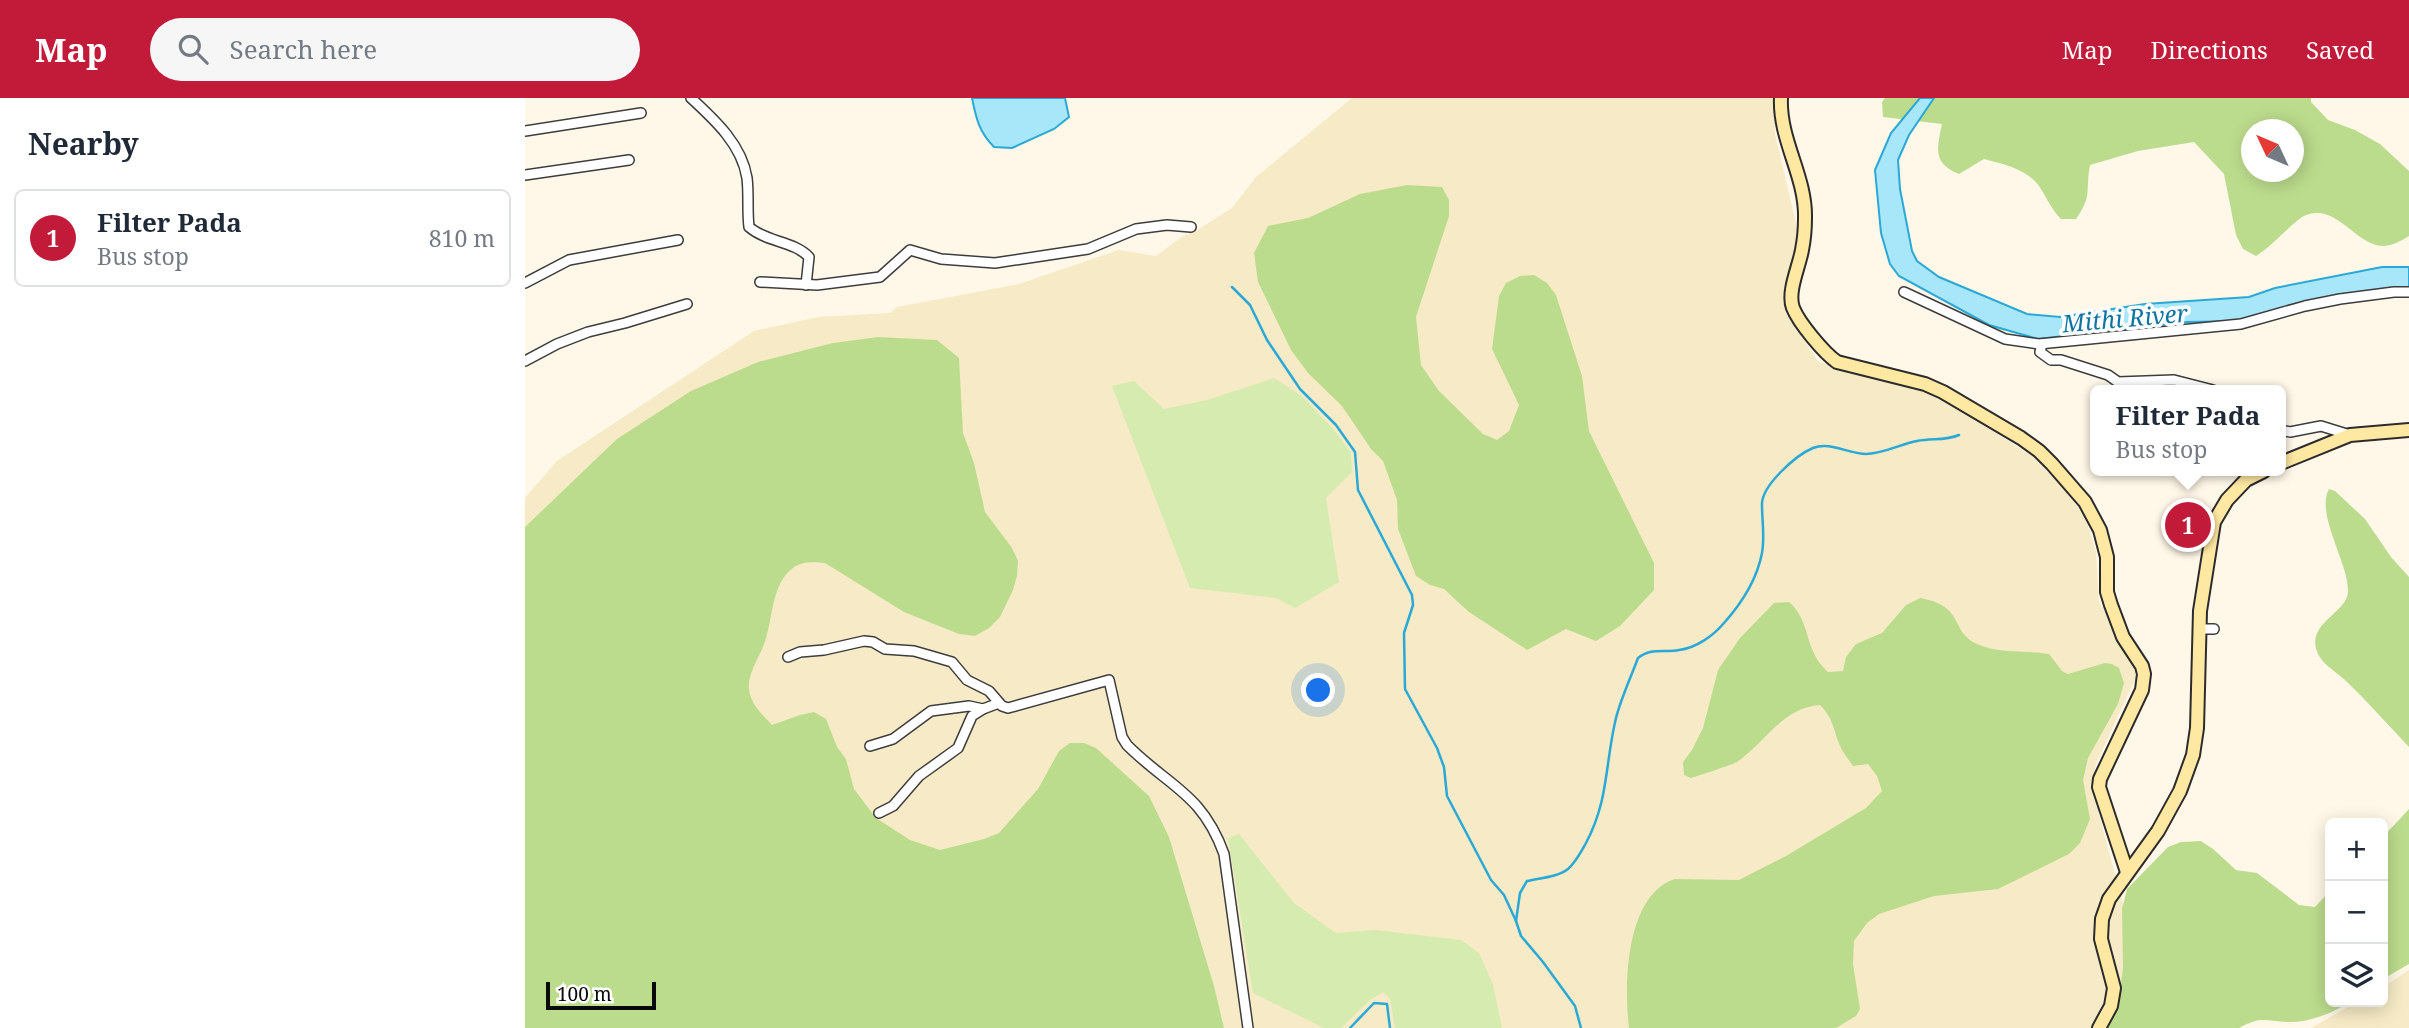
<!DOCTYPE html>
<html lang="en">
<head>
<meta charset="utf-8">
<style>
	:root { --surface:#fff; --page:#f6f6f7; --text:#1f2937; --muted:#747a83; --line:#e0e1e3; --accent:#c11b39 }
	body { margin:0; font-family:"Noto Serif",serif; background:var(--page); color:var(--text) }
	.controls { position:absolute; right:21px; bottom:21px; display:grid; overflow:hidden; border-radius:10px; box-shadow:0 4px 18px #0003 }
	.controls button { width:63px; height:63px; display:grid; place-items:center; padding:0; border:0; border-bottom:2px solid var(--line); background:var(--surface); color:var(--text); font:35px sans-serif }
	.compass { position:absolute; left:1716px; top:21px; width:63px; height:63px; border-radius:50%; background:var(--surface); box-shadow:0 4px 18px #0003; rotate:314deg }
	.scale { position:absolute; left:21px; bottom:18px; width:110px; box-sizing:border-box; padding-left:7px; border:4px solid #0a0a0a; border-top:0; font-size:19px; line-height:24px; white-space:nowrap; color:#0a0a0a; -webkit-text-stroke:5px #fff; paint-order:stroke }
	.you { position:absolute; left:794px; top:593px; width:24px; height:24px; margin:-18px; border:5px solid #fff; border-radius:50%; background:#1a73e8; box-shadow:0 0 0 10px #1a73e833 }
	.badge { display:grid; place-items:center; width:46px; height:46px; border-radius:50%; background:var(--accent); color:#fff; font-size:23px; font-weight:700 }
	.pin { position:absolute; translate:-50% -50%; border:4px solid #fff; box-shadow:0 2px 7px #0006 }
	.popup { position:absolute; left:1565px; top:287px; width:196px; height:91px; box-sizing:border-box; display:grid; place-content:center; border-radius:10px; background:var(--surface); filter:drop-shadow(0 2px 5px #0005); font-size:23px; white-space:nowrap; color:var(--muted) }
	.popup b { font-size:26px; color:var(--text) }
	.popup::after { content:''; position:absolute; left:50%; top:100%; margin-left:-14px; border:14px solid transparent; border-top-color:var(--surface) }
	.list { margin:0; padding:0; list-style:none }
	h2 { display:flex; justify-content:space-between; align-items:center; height:91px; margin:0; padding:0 28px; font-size:30px }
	h2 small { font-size:23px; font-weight:400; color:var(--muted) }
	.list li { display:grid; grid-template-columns:46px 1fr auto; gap:21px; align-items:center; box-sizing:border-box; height:98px; margin:0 14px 14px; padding:0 14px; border:2px solid var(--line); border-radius:10px }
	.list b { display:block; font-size:26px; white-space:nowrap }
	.list p { margin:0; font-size:23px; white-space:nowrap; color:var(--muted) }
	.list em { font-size:23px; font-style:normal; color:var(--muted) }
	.icon { flex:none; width:38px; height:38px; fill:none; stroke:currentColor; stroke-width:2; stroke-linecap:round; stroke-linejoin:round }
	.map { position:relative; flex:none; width:1884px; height:930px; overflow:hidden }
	header { display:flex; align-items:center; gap:42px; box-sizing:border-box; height:98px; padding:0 35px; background:var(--accent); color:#fff }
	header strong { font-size:33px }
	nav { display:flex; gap:38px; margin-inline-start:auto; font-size:24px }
	.search { width:490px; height:63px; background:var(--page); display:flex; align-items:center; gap:18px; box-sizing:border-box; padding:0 24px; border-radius:38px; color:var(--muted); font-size:26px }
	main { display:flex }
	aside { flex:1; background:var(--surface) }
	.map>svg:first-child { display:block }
</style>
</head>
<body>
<header>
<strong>Map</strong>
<div class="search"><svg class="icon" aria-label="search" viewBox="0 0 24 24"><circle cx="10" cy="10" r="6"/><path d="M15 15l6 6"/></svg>Search here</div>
<nav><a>Map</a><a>Directions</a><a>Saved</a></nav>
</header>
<main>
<aside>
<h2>Nearby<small></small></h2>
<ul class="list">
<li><span class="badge">1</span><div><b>Filter Pada</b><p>Bus stop</p></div><em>810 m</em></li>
</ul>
</aside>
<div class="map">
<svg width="1884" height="930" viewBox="0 0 1884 930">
	<rect width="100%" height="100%" fill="#fff7e7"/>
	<!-- farmland -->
	<g fill="#f6ebc6">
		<path d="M 827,0 L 1249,0 L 1250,36 L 1273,134 L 1260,214 L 1293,263 L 1311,271 L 1398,293 L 1451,322 L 1508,359 L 1539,391 L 1561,421 L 1571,454 L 1574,504 L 1610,566 L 1610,581 L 1571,666 L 1566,688 L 1600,813 L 1620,901 L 1718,930 L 0,930 L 0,400 L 32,363 L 229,233 L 293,219 L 365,215 L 372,209 L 494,186 L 594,152 L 631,158 L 658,138 L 674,131 L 707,110 L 731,79 Z"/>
		<path d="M 1884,872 L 1884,930 L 1786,930 L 1832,904 L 1858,904 L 1858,889 Z"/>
	</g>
	<!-- green -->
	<g fill="#d6ebaf">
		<path d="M 749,280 L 777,298 L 808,331 L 826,355 L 827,374 L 801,400 L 814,484 L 770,510 L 751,500 L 665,490 L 587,288 L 609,283 L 639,311 L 682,302 Z"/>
		<path d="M 714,736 L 769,805 L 811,835 L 851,832 L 936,842 L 954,855 L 968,887 L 977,930 L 870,930 L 865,901 L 858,894 L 845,902 L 816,930 L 799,930 L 728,895 L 703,740 Z"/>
	</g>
	<!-- forest -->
	<g fill="#bcdc8d" fill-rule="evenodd">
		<path d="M 1360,0 L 1786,0 L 1786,4 L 1803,22 L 1830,32 L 1855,46 L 1884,73 L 1884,138 C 1876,143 1869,147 1859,148 C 1831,148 1812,105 1781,117 C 1769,122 1747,149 1731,158 L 1718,151 L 1711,137 L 1699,76 L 1669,44 L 1613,53 L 1565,67 C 1560,92 1568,97 1551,121 L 1536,121 C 1526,111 1522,100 1514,88 C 1502,71 1478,66 1459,61 L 1434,76 C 1407,65 1412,50 1417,26 L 1358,19 L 1357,4 ZM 1727,32 L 1769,32 L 1769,74 L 1727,74 Z"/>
		<path d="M 882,87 L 917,89 L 924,102 L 924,118 L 891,219 L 896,267 L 914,293 L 958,336 L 972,342 L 984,333 L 994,307 L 967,251 L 974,198 L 981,185 L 995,178 L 1009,177 L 1022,185 L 1031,197 L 1057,278 L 1064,333 L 1129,465 L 1129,492 L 1095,528 L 1071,543 L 1041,531 L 1002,552 L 944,514 L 919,491 L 905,487 L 891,478 L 873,431 L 872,402 L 858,363 L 846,351 L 817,308 L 783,275 L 766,252 L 733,184 L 729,155 L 743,128 L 783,120 L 835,96 Z"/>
		<path d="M 353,239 L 412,242 L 434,260 L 438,335 L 449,365 L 460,414 L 487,450 L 493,463 L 492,478 L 488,492 L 475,519 L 464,530 L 450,538 L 434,536 L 379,514 L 300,465 C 290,464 276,463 268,470 C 247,485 248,518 241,540 C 237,556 222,575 224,591 C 226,607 237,616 247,627 L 275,617 L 289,614 L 301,621 L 312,649 L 321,661 L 329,691 L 351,720 L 385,742 L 415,752 L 459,741 L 474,735 L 513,691 L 534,653 L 545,645 L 559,645 L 571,650 L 624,698 L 644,739 L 689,888 L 699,930 L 0,930 L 0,429 L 92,341 L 166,293 L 233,264 L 308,245 Z"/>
		<path d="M 1804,391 L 1810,393 L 1840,421 L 1866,459 L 1884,479 L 1884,649 C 1863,627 1843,604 1821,583 C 1813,575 1800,568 1794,558 C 1777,526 1822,516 1823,494 C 1824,465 1790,416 1804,391 Z"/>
		<path d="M 1395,500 C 1441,508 1424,533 1452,546 C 1473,556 1502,552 1524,556 L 1537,573 L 1543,576 L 1580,565 L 1587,566 L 1594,570 L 1599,585 L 1593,606 L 1563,660 L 1558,682 L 1565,721 L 1555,745 L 1544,756 L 1473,791 L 1409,798 L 1354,816 L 1342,825 L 1329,843 L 1328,866 L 1335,911 L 1331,918 L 1311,930 L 1104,930 C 1099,888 1100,797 1150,781 L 1214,782 L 1261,758 L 1341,710 L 1357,693 L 1352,678 L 1343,666 L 1328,668 C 1324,662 1318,655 1315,648 C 1309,634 1308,619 1295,607 C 1257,610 1242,643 1212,664 C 1206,667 1173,678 1166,680 L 1159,677 L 1158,664 L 1167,652 L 1178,630 L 1193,572 L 1215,540 L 1249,505 L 1264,504 C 1287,524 1278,552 1303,574 L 1318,573 L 1321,559 L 1331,546 L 1357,535 L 1381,507 Z"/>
		<path d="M 1884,711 L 1884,866 L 1858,881 L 1858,739 Z"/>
		<path d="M 1676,743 L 1688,751 L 1711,772 L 1732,775 L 1774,807 L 1790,809 L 1805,793 L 1805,904 L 1825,904 C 1808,915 1783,925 1762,924 C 1739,923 1737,918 1714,930 L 1578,930 L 1593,908 L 1598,870 L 1597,811 L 1602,791 L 1643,749 L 1656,744 Z"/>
	</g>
	<!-- water -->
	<g fill="#a8e6fa" stroke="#2ba8d5" stroke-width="2">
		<path d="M 447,0 L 540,0 L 544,19 L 529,31 L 487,50 L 469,49 C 454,34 451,20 447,0 Z"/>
		<path d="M 1395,0 L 1409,0 L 1384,37 L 1373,62 L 1375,91 L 1387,153 L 1392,163 L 1414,179 L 1502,216 L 1535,219 L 1620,206 L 1724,199 L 1750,190 L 1857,169 L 1884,169 L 1884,192 L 1867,190 L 1774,207 L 1716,223 L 1662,224 L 1513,241 L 1464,227 L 1374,178 L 1365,166 L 1356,135 L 1350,72 L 1366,35 Z"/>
	</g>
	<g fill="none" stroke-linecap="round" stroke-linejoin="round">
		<!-- stream -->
		<g stroke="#2ba8d5" stroke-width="2.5">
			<path d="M 707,189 L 725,207 L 742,242 L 775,291 L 811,327 L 830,354 L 833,392 L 887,497 L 888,507 L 879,535 L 880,591 L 912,650 L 919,669 L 922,698 L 966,782 L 979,797 L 991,823"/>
			<path d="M 825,930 L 849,905 L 862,906 L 865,930"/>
			<path d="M 1056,930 L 1050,908 L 1018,864 L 996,838 L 991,823 L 995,795 L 1002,783 C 1015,780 1033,779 1043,771 C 1051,764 1056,754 1061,745 C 1084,702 1080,665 1091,620 C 1096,600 1106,579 1113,560 C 1126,549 1140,555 1154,552 C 1171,550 1188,538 1199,525 C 1216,506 1232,481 1237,455 C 1240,438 1237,424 1237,407 C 1236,388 1271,357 1288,350 C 1305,343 1323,356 1341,356 C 1357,356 1376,346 1392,343 C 1407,340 1420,343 1434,337"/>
		</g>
		<defs>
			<g id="street">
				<path d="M 166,0 C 190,22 217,47 222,80 C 224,96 222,113 224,129 C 241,144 269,143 284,159 L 281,187"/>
				<path d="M 0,33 L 116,15"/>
				<path d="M 0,77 L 104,62"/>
				<path d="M 235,184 L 292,187 L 355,179 L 385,152 L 416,161 L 470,165 L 563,151 L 611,131 L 642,127 L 666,129"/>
				<path d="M 0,185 L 44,162 L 153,142"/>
				<path d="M 1379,194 L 1480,241 L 1514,246 L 1716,226 L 1780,208 L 1815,201 L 1869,194 L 1884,194"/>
				<path d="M 1517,246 L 1515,254 L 1526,262 L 1536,262 L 1583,277 L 1593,284 L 1649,282 L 1688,292"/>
				<path d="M 0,263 L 32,246 L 63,234 L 100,225 L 162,206"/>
				<path d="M 1756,332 L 1765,334 L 1796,328 L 1825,337"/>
				<path d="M 1674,531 L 1689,531"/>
				<path d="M 263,559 L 275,554 L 299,552 L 339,543 L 348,544 L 360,551 L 389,553 L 427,564 L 442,582 L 464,593 L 477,608 L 483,610 L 584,582 L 597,639 L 602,647 C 644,689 677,695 699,756 L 723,930"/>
				<path d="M 345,648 L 368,641 L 406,613 L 444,608 L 458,611"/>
				<path d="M 354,715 L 368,708 L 394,678 L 433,650 L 447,618 L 458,611 L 474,605"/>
			</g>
			<g id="secondary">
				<path d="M 1256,0 C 1254,42 1281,78 1280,120 C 1280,131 1279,142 1277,152 C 1274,169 1262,194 1268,210 C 1274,225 1299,255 1312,264 L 1400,286 L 1418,294 L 1496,340 L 1514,353 L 1527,366 L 1560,404 L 1575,432 L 1582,459 L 1582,494 L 1586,507 L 1598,539 L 1617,568 L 1619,576 L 1617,592 L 1575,681 L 1574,689 L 1602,774"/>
				<path d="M 1756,365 L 1825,337 L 1884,332"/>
				<path d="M 1574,930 L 1586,908 L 1589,890 L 1576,841 L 1577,821 L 1584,801 L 1633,733 L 1655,693 L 1668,657 L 1672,630 L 1675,513 L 1689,424 L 1702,402 L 1721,382 L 1739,373"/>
			</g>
		</defs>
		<!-- street casing -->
		<use href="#street" stroke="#3d3d3d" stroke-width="12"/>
		<!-- secondary casing -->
		<use href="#secondary" stroke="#2c2c2c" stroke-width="16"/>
		<!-- street -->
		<use href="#street" stroke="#fff" stroke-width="9"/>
		<!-- secondary -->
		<use href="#secondary" stroke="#ffe8a2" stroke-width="12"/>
	</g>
	<g text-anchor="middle" stroke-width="7" stroke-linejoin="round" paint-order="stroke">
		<!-- water labels -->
		<g font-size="24" font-style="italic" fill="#0e75a1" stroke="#fff">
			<text transform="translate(1600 221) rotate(-5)" y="8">Mithi River</text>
		</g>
	</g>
</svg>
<div class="controls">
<button>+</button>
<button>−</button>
<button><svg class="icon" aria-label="layers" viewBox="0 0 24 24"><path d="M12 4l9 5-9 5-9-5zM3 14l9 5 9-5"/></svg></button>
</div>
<svg class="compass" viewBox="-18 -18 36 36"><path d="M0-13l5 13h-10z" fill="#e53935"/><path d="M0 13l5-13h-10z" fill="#747a83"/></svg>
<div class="scale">100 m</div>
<div class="you"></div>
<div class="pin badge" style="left:1663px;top:427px">1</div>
<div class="popup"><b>Filter Pada</b>Bus stop</div>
</div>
</main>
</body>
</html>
